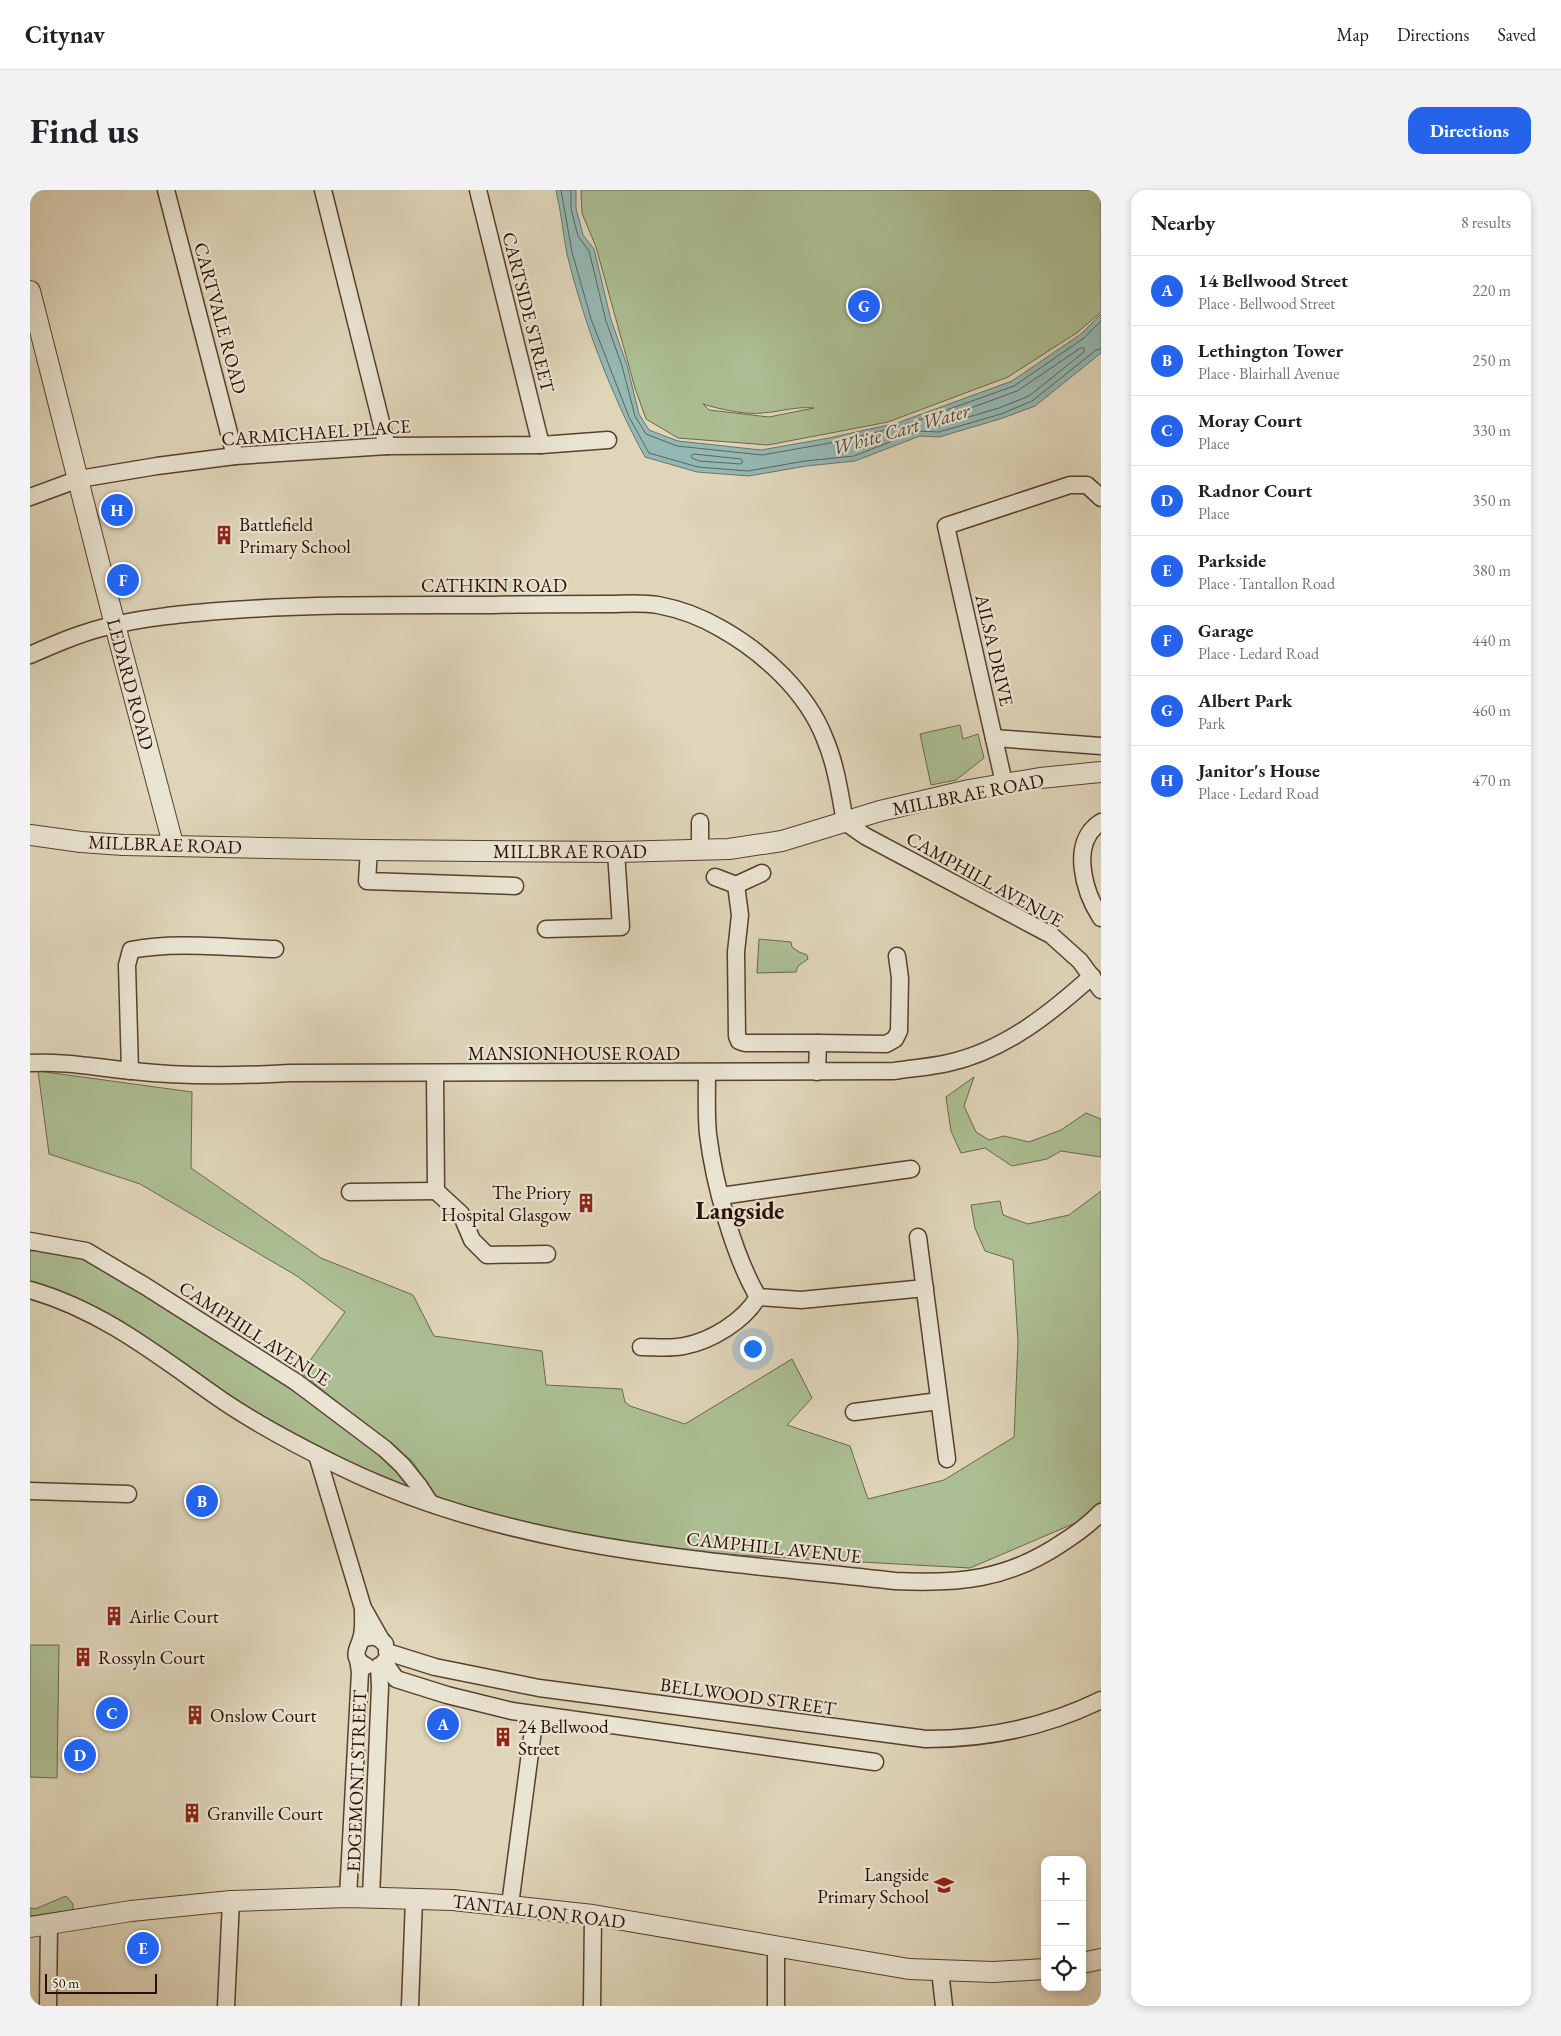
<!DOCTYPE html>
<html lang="en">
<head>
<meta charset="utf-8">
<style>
	:root { --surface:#fff; --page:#f2f2f2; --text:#202124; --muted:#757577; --line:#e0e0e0; --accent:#2563eb }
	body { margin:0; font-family:"EB Garamond",serif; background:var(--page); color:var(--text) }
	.controls { position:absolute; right:15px; bottom:15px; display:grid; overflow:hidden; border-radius:10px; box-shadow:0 2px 8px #0003 }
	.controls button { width:45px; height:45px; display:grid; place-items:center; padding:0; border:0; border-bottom:1px solid var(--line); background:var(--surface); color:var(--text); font:25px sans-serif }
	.scale { position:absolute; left:15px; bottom:12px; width:112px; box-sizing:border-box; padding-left:5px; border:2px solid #2a0e00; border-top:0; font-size:14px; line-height:18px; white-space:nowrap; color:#2a0e00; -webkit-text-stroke:4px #eae4d2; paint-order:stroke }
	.you { position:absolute; left:722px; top:1158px; width:18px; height:18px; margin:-12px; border:4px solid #fff; border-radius:50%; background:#1a73e8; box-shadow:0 0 0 8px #1a73e833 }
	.badge { display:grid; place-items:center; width:32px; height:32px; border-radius:50%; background:var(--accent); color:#fff; font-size:16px; font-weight:700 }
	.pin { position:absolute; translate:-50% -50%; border:2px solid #fff; box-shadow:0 1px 5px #0006 }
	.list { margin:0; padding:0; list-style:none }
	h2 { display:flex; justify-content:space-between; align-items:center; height:65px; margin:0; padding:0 20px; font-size:21px }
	h2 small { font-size:16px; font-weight:400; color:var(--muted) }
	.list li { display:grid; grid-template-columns:32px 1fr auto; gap:15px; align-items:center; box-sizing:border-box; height:70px; padding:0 20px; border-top:1px solid var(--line) }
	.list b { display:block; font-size:19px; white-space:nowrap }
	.list p { margin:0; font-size:16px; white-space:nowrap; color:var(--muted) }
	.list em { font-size:16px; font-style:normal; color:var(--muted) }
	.icon { flex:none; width:28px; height:28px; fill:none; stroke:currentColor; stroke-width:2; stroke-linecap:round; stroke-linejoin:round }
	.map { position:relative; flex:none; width:1071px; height:1816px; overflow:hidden; border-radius:15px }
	header { display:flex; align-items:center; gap:30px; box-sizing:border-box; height:70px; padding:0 25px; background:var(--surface); border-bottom:1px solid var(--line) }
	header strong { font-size:24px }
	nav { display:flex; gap:28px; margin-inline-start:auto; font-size:18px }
	.intro { display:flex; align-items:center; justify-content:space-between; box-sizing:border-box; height:120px; padding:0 30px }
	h1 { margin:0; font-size:35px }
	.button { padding:12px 22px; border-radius:15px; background:var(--accent); color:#fff; font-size:18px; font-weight:700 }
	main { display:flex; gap:30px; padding:0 30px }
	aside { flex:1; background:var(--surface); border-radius:15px; box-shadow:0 2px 8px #0003 }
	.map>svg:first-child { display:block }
</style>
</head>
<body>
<header>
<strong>Citynav</strong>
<nav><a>Map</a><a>Directions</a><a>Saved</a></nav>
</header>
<div class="intro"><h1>Find us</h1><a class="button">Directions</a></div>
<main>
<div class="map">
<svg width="1071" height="1816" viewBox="0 0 1071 1816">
	<rect width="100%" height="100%" fill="#dfd5b9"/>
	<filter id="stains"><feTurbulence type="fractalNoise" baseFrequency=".004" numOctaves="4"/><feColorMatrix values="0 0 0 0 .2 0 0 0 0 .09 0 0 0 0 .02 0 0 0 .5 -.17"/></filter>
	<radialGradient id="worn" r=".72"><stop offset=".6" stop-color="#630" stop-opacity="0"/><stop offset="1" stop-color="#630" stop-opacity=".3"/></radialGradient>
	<!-- green -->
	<g fill="#acbe93" stroke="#6b664a" fill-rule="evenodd">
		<path d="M 551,0 L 1071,0 L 1071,122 L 1048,142 L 978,187 L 858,232 L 738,255 L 648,248 L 616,229 L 605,198 L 566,57 L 552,23 ZM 673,214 C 689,219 715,225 732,223 C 749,222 767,216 784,218 L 739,227 L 679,220 Z"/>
		<path d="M 930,535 L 933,549 L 948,544 L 954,568 L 926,590 L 901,595 L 890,544 Z"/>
		<path d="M 729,749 L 761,752 L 762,757 L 769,762 L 777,765 L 778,769 L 768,776 L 766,782 L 727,783 Z"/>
		<path d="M 8,881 L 162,902 L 161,978 L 291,1068 L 383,1105 L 404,1146 L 512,1161 L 516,1195 L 592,1199 L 595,1212 L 600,1216 L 655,1234 L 762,1169 L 782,1208 L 757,1235 L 820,1256 L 838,1309 L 914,1290 L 984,1247 L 988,1152 L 983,1070 L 955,1061 L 945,1038 L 941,1015 L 970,1011 L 973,1025 L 998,1034 L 1039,1025 L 1071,1001 L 1071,1311 L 1050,1331 L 940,1378 L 614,1360 L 434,1318 L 407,1309 L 383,1272 L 271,1183 L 315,1122 L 267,1086 L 110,994 L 19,964 Z"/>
		<path d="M 944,887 L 934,916 L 946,942 L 959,950 L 974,946 L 999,952 L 1031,940 L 1056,923 L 1071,929 L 1071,967 L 1031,961 L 1017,969 L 982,976 L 955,958 L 931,963 L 921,941 L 916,907 Z"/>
		<path d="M 13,1060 L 49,1067 L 88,1085 L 267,1200 L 368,1277 L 379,1297 L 300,1264 L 223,1224 L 92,1131 L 34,1103 L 0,1093 L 0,1061 Z"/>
		<path d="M 0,1455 L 29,1455 L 27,1588 L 0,1587 Z"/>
		<path d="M 36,1706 L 43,1714 L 43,1721 L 0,1734 L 0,1718 L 5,1719 Z"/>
	</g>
	<!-- water -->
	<path fill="#94b8b4" stroke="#6a746c" d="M 526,0 L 546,0 L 546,18 L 553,45 L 564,59 L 581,130 L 597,175 L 609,224 L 619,240 L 648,251 L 731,260 L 799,248 L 867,233 L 982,191 L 1051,144 L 1071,124 L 1071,163 L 1005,216 L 973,228 L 909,247 L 890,246 L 825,271 L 776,276 L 719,286 L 667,282 L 615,267 C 581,205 554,133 537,64 C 533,43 531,21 526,0 Z"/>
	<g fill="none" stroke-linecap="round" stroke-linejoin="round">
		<!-- shore -->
		<g stroke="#5f635a" stroke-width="1">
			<path d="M 531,0 L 542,62 L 561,129 L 599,227 L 619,263 L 668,277 L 718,281 L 775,271 L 824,266 L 888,241 L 909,242 L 971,224 L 1002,211 L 1066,160 L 1071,159"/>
			<path d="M 541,0 L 541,19 L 548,46 L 559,61 L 576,131 L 592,176 L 605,226 L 616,244 L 647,256 L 732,265 L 800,253 L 869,237 L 984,196 L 1054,148 L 1071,131"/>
			<path d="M 1051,158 L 1054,158 L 1054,162 L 999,206 L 969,218 L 908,236 L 904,234 L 905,231 L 987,201 Z"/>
			<path d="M 664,264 L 711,269 L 713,272 L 710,274 L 669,271 L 662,268 L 661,266 Z"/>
		</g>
		<defs>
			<g id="minor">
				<path d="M 136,0 L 205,266"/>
				<path d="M 293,0 L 357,256"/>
				<path d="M 448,0 L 511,255"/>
				<path d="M 0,307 L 49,289 L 127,276 L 205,266 L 357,256 L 511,255 L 578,250"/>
				<path d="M 0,465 C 27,453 55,441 84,435 C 118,427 154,424 188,421 C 279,414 370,415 462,415 C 500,414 538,414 576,414 C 592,414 611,412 628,415 C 649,419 671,427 690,438 C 733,462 777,502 795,549 C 806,575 810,604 815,632 L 835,646 L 1021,745 L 1050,771 L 1071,800"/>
				<path d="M 964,548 L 1071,556"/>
				<path d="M 974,593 L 916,336 L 1040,295 L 1057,295 L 1071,308"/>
				<path d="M 670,632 L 670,659"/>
				<path d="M 1071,632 C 1039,652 1054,702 1071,728"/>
				<path d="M 339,660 L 337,691 L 485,696"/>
				<path d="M 685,687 L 706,695 L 732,683"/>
				<path d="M 706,695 L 710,725 L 706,762 L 707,846 L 709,851 L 715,853 L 788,853 L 787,882"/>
				<path d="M 516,739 L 591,737 L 586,662"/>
				<path d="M 788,853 L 856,854 L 865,849 L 869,841 L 870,788 L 867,766"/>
				<path d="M 0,873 C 35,871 69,878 103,881 C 156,887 208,886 260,883 L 864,881 C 882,878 901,877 918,873 C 974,861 1021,823 1062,786"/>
				<path d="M 100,881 L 97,775 L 101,760 C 145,751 200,758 245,759"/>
				<path d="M 405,883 L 406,1001 L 431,1024 L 442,1050 L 457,1065 L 517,1064"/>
				<path d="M 677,883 C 677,903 676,924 678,944 C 684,993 703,1064 728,1107 L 771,1110 L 895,1098"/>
				<path d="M 320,1002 L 406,1001"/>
				<path d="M 691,1006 L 881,979"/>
				<path d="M 888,1047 L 917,1269"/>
				<path d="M 0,1051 L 56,1061 L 115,1096 L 266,1192 L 355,1259 L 372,1275 L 389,1296 L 400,1313"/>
				<path d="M 0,1100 C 74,1121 131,1168 193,1211 C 230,1236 270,1257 311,1277 C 483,1361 678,1370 865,1391 C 929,1394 977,1390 1032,1353 C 1046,1344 1060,1334 1071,1322"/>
				<path d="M 611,1157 C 625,1157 640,1159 654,1156 C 681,1151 714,1131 728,1107"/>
				<path d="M 824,1222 L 909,1211"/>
				<path d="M 287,1265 L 333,1418 L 350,1448"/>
				<path d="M 0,1301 L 98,1304"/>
				<path d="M 333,1421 C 333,1429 334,1441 331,1449 C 328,1460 320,1467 336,1476"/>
				<path d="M 331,1450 C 340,1445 348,1445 355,1454"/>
				<path d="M 357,1462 L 405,1477 L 509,1498 L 896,1549 C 957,1549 1016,1537 1071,1510"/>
				<path d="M 354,1472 L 366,1489 L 417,1505 L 482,1521 L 845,1572"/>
				<path d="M 318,1707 L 330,1482 L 328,1469"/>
				<path d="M 341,1707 L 350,1497 L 349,1476"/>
				<path d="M 480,1715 L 505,1525"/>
				<path d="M 746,1756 L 746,1816"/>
				<path d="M 910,1781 L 914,1816"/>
				<path d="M 18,1816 L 19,1734"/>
				<path d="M 196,1816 L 201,1711"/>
				<path d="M 380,1816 L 384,1709"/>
				<path d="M 562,1816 L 563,1725"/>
			</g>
			<g id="tertiary">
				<path d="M 0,101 L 85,435 L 143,654"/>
				<path d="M 0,645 L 51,652 L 93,655 L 339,660 L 586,662 L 699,659 L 752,651 L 850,621 L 939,600 L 1010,588 L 1071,582"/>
				<path d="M 0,1737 L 101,1721 L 201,1711 L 318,1707 L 423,1710 L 563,1725 L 879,1779 L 963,1782 L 1015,1779"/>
				<path d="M 1052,1773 L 1071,1769"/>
			</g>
		</defs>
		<!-- minor casing -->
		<use href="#minor" stroke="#57402e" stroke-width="19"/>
		<!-- tertiary casing -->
		<use href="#tertiary" stroke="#57402e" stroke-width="22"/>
		<!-- minor -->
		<use href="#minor" stroke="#eae4d2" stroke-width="16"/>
		<!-- tertiary -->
		<use href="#tertiary" stroke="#eae4d2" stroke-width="20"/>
	</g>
	<!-- icons -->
	<defs>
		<symbol id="building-bare" viewBox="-9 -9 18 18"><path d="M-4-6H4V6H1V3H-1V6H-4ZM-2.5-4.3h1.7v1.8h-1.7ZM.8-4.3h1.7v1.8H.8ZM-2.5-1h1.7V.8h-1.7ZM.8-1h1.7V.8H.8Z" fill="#8f2418" stroke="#eae4d2" stroke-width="2.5" paint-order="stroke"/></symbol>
		<symbol id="school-bare" viewBox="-9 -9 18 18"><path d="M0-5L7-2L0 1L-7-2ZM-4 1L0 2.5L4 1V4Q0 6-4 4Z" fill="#8f2418" stroke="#eae4d2" stroke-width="2.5" paint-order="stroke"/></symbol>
	</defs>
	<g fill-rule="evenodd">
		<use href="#building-bare" x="180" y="331" width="28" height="28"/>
		<use href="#building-bare" x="542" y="999" width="28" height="28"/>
		<use href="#building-bare" x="70" y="1412" width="28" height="28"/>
		<use href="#building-bare" x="39" y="1453" width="28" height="28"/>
		<use href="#building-bare" x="151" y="1511" width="28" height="28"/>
		<use href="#building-bare" x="459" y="1533" width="28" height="28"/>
		<use href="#building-bare" x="148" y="1609" width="28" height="28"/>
		<use href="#school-bare" x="900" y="1681" width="28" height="28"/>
	</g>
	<g text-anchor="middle" stroke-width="4.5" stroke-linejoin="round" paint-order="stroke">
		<!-- street labels -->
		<g font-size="19" fill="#2a0e00" stroke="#eae4d2">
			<text transform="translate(499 122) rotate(76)" y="7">CARTSIDE STREET</text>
			<text transform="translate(191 128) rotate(75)" y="7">CARTVALE ROAD</text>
			<text transform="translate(286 242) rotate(-4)" y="7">CARMICHAEL PLACE</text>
			<text x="464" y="402">CATHKIN ROAD</text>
			<text transform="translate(965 460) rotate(77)" y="7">AILSA DRIVE</text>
			<text transform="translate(101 494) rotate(75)" y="7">LEDARD ROAD</text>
			<text transform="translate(938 604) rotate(-11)" y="7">MILLBRAE ROAD</text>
			<text transform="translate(135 654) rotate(2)" y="7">MILLBRAE ROAD</text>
			<text x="540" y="668">MILLBRAE ROAD</text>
			<text transform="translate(955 689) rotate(29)" y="7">CAMPHILL AVENUE</text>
			<text x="544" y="870">MANSIONHOUSE ROAD</text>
			<text transform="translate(225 1143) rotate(33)" y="7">CAMPHILL AVENUE</text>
			<text transform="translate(744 1357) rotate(6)" y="7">CAMPHILL AVENUE</text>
			<text transform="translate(718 1506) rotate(8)" y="7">BELLWOOD STREET</text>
			<text transform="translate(326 1591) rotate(-88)" y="7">EDGEMONT STREET</text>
			<text transform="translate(509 1721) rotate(7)" y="7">TANTALLON ROAD</text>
		</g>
		<!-- poi labels -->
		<g font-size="19" fill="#2a0e00" stroke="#eae4d2" text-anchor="start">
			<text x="209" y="341">Battlefield<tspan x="209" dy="22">Primary School</tspan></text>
			<text x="541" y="1009" text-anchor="end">The Priory<tspan x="541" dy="22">Hospital Glasgow</tspan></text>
			<text x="99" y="1433">Airlie Court</text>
			<text x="68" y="1474">Rossyln Court</text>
			<text x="180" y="1532">Onslow Court</text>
			<text x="488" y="1543">24 Bellwood<tspan x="488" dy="22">Street</tspan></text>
			<text x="177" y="1630">Granville Court</text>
			<text x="899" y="1691" text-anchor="end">Langside<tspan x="899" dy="22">Primary School</tspan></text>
		</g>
		<!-- water labels -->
		<g font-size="20" font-style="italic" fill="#4f4a3f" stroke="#eae4d2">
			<text transform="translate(871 239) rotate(-16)" y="7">White Cart Water</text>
		</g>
		<!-- district labels -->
		<g font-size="24" font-weight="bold" fill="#2a0e00" stroke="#eae4d2">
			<text x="710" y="1029">Langside</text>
		</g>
	</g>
	<rect width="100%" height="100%" filter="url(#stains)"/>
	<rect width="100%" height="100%" fill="url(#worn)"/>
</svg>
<div class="controls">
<button>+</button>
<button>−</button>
<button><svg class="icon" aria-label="locate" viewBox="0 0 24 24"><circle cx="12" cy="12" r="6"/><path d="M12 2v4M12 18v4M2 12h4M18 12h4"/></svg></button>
</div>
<div class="scale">50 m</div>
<div class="you"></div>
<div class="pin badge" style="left:413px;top:1534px">A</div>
<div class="pin badge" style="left:172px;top:1311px">B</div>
<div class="pin badge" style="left:82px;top:1523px">C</div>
<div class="pin badge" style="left:50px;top:1565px">D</div>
<div class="pin badge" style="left:113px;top:1758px">E</div>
<div class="pin badge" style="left:93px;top:390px">F</div>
<div class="pin badge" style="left:834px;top:116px">G</div>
<div class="pin badge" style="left:87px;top:320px">H</div>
</div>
<aside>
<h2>Nearby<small>8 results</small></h2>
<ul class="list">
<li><span class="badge">A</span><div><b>14 Bellwood Street</b><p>Place · Bellwood Street</p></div><em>220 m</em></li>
<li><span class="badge">B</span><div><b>Lethington Tower</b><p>Place · Blairhall Avenue</p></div><em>250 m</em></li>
<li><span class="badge">C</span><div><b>Moray Court</b><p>Place</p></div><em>330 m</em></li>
<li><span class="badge">D</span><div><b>Radnor Court</b><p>Place</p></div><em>350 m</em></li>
<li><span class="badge">E</span><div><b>Parkside</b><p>Place · Tantallon Road</p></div><em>380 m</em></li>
<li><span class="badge">F</span><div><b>Garage</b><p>Place · Ledard Road</p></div><em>440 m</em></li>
<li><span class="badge">G</span><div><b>Albert Park</b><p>Park</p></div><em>460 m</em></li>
<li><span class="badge">H</span><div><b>Janitor's House</b><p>Place · Ledard Road</p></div><em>470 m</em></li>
</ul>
</aside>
</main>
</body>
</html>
